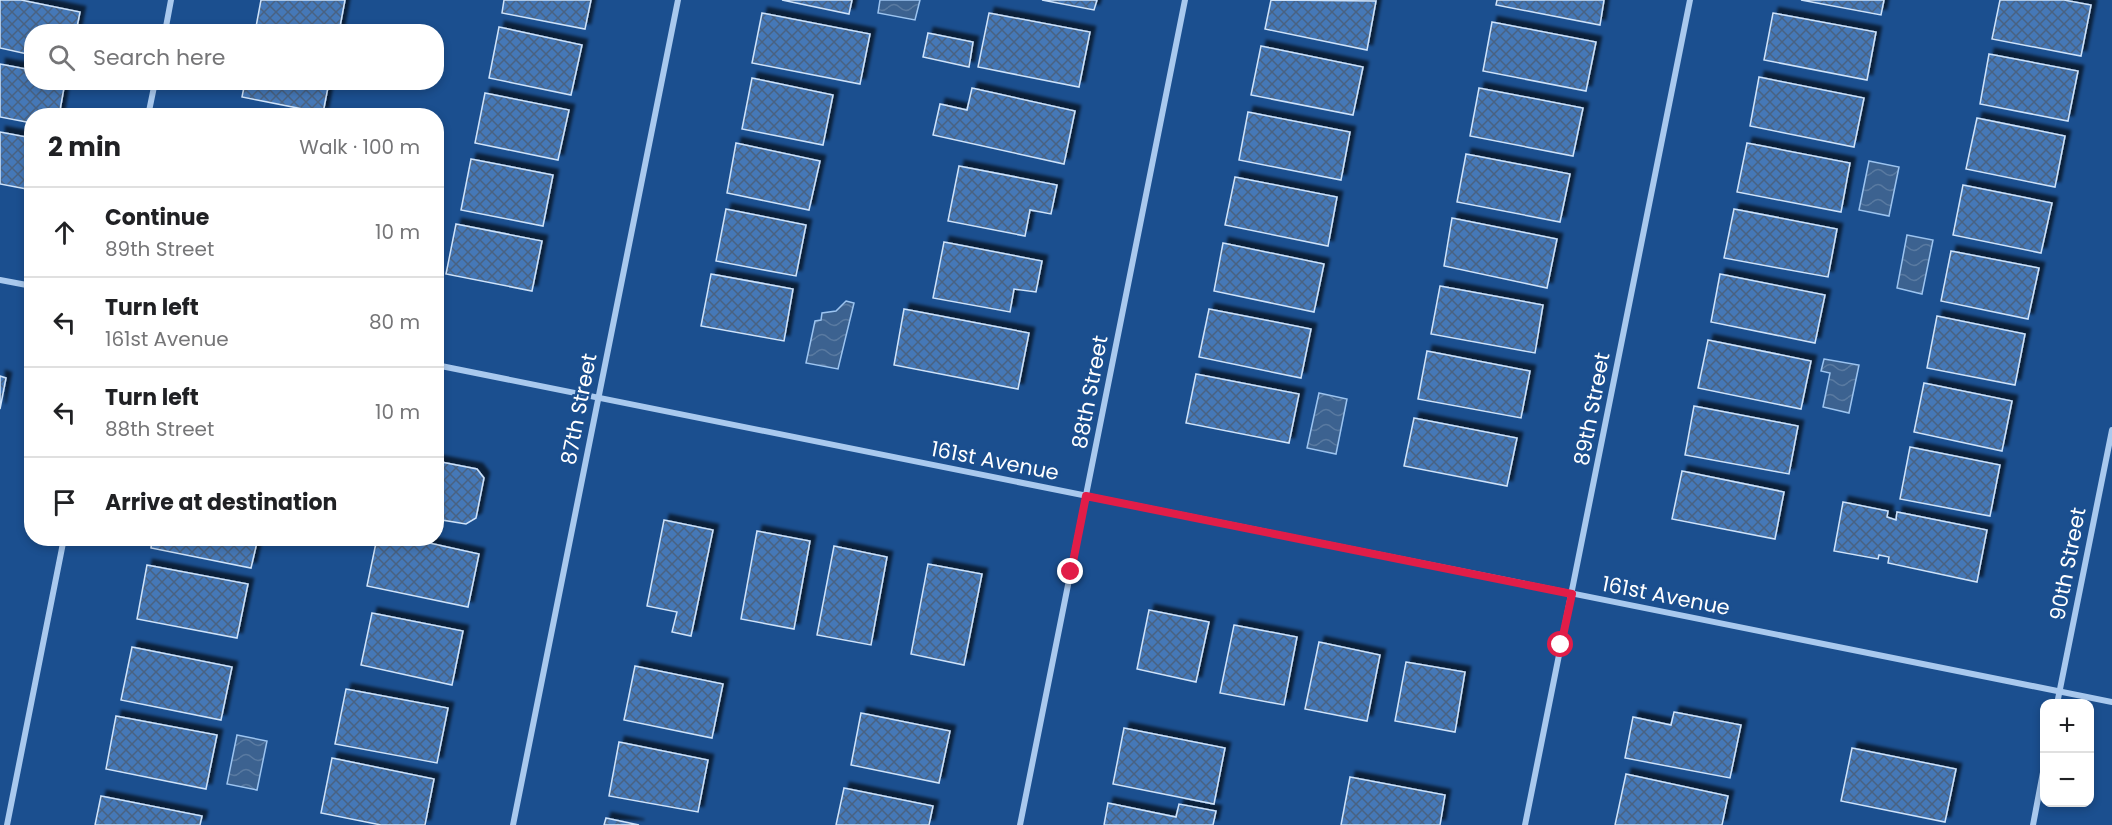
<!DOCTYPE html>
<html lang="en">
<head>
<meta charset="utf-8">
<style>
	:root { --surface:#fff; --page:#f6f6f6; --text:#202124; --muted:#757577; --line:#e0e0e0 }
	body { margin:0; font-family:Poppins,sans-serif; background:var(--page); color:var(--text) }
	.controls { position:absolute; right:18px; bottom:18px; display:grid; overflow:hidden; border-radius:12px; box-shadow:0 3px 9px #0003 }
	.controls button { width:54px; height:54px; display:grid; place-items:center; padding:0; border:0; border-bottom:2px solid var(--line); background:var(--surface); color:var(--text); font:30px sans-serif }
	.stop { position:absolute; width:18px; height:18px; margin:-14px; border:4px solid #e11d48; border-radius:50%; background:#fff }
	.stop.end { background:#e11d48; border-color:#fff; box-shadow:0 2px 6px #0008 }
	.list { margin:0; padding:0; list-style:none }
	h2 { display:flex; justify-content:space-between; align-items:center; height:78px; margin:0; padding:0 24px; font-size:26px }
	h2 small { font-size:20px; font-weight:400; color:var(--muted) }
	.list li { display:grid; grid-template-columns:39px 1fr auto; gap:18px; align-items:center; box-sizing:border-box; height:90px; padding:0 24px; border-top:2px solid var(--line) }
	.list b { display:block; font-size:22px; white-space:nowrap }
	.list p { margin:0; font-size:20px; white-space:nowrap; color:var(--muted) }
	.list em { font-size:20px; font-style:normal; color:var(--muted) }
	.icon { flex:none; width:33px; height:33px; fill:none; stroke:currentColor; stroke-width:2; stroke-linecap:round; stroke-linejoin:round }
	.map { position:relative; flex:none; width:2112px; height:825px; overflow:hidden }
	.search { position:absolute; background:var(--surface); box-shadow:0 3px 9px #0003; left:24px; top:24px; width:420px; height:66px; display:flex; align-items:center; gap:15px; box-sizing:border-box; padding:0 21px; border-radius:24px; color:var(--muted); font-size:22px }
	.panel { position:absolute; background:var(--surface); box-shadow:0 3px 9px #0003; left:24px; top:108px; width:420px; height:438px; border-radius:24px }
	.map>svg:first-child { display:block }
</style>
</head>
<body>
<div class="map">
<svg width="2112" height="825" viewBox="0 0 2112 825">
	<defs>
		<pattern id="water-waves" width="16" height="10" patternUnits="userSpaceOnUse" patternTransform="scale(1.5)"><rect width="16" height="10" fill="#3c6290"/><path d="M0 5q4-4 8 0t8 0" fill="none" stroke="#597aa1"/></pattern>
		<pattern id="building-cross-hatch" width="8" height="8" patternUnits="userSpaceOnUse" patternTransform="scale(1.5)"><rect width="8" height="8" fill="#4478b7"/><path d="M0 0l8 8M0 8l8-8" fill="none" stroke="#486282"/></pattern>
		<filter id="shadow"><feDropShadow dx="5.5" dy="-5.5" stdDeviation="1.5" flood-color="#0009"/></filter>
	</defs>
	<rect width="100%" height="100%" fill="#1b4f8f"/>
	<!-- water -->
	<g fill="url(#water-waves)" stroke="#9cc4f0" stroke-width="1.5">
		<path d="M 880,0 L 920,0 L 915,20 L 878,13 Z"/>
		<path d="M 1869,161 L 1899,167 L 1889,216 L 1859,210 Z"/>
		<path d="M 1907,235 L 1933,240 L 1922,294 L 1897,288 Z"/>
		<path d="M 846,301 L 854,303 L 838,369 L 806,363 L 815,321 L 821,320 L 822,313 L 836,311 Z"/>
		<path d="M 1824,359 L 1859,365 L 1849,413 L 1823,407 L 1830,373 L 1821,371 Z"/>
		<path d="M 1319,393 L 1347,399 L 1336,454 L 1307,448 Z"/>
		<path d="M 237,735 L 267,741 L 257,790 L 227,784 Z"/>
	</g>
	<!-- building -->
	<g fill="url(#building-cross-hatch)" stroke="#cfe3fa" stroke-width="1.5" filter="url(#shadow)">
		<path d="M 0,0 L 21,0 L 80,12 L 76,32 L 32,32 L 32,55 L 0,48 Z"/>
		<path d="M 261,0 L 345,0 L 339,32 L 255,32 Z"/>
		<path d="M 504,0 L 591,0 L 585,29 L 502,13 Z"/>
		<path d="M 782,0 L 852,0 L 849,14 Z"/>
		<path d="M 1042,0 L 1097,0 L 1094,10 Z"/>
		<path d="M 1271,0 L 1376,1 L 1367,50 L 1265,29 Z"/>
		<path d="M 1497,0 L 1604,0 L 1600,25 L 1496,5 Z"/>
		<path d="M 1801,0 L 1884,0 L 1881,15 Z"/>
		<path d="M 2000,0 L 2064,0 L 2091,5 L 2081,56 L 1992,39 Z"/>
		<path d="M 762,13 L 870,34 L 860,84 L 752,63 Z"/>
		<path d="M 989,13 L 1090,32 L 1079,87 L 978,67 Z"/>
		<path d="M 1773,13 L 1876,32 L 1867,80 L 1764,60 Z"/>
		<path d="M 1492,22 L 1596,42 L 1586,91 L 1483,71 Z"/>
		<path d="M 499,27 L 582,45 L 571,95 L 489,78 Z"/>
		<path d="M 928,33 L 973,42 L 969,67 L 923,57 Z"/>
		<path d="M 1261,46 L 1363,67 L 1353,115 L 1251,95 Z"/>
		<path d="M 1989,54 L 2078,71 L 2068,121 L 1980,104 Z"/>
		<path d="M 0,64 L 32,70 L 32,82 L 65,82 L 59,116 L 32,116 L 32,123 L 0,117 Z"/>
		<path d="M 1759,77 L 1864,98 L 1854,147 L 1750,126 Z"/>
		<path d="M 752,78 L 833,95 L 823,145 L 742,129 Z"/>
		<path d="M 245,82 L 329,82 L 323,113 L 242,97 Z"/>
		<path d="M 972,88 L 1075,111 L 1064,164 L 933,135 L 940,104 L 967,110 Z"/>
		<path d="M 1479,88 L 1583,108 L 1573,156 L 1470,136 Z"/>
		<path d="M 485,93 L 569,110 L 558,160 L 475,143 Z"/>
		<path d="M 1248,112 L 1350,132 L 1341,180 L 1239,160 Z"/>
		<path d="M 1977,118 L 2065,136 L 2055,187 L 1966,169 Z"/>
		<path d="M 0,132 L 32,138 L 32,190 L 0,184 Z"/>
		<path d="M 736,143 L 820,161 L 809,210 L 727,193 Z"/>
		<path d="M 1747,143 L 1850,163 L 1841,212 L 1737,192 Z"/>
		<path d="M 1466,154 L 1570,174 L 1560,222 L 1457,202 Z"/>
		<path d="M 471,159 L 553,175 L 543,226 L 461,210 Z"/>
		<path d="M 959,166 L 1057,185 L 1051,214 L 1030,210 L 1025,236 L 948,221 Z"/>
		<path d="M 1235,177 L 1337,197 L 1328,246 L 1225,225 Z"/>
		<path d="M 1963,185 L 2052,203 L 2041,253 L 1953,235 Z"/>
		<path d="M 726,209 L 806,225 L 796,276 L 716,261 Z"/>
		<path d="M 1734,209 L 1837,229 L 1828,277 L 1724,258 Z"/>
		<path d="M 1452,218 L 1557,239 L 1547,288 L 1444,266 Z"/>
		<path d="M 456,224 L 542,241 L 532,291 L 446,274 Z"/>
		<path d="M 944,242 L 1042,261 L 1036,292 L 1014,289 L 1010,312 L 933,298 Z"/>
		<path d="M 1223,243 L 1324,264 L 1314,312 L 1214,291 Z"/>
		<path d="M 1951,251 L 2039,268 L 2028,319 L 1941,301 Z"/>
		<path d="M 711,274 L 793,289 L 784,341 L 701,326 Z"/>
		<path d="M 1720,274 L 1825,295 L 1815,343 L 1711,322 Z"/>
		<path d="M 1440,286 L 1543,305 L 1535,353 L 1431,334 Z"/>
		<path d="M 904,309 L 1029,333 L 1018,389 L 894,365 Z"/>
		<path d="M 1209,309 L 1311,329 L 1301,378 L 1199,357 Z"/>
		<path d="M 1937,316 L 2025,334 L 2015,385 L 1927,368 Z"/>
		<path d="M 1708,340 L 1811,361 L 1801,409 L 1698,388 Z"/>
		<path d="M 1427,351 L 1530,371 L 1521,418 L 1418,399 Z"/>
		<path d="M 1196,374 L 1299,394 L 1289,443 L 1186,423 Z"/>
		<path d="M 0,376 L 6,378 L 0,409 Z"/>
		<path d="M 1924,383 L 2012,401 L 2002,451 L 1914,432 Z"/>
		<path d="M 1694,406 L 1798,426 L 1789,474 L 1685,455 Z"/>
		<path d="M 1414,418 L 1517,438 L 1507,486 L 1404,466 Z"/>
		<path d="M 1910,447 L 2000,465 L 1990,516 L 1900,499 Z"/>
		<path d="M 436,461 L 477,469 L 484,478 L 476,518 L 466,524 L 436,519 Z"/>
		<path d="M 1682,471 L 1784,492 L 1775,539 L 1672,519 Z"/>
		<path d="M 1843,502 L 1888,511 L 1887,517 L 1896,520 L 1897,512 L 1987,530 L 1977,582 L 1888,563 L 1889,557 L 1879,555 L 1878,559 L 1834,551 Z"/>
		<path d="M 664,520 L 713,530 L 691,636 L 672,632 L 677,612 L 647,606 Z"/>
		<path d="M 757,531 L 810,541 L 794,629 L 741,619 Z"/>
		<path d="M 152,538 L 258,538 L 251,568 L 151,548 Z"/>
		<path d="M 377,538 L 407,538 L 479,554 L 468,607 L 367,586 Z"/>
		<path d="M 834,546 L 887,557 L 871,645 L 817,635 Z"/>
		<path d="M 928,564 L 982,574 L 964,665 L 911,654 Z"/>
		<path d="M 147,565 L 248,584 L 237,638 L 137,619 Z"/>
		<path d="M 1149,610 L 1209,622 L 1196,682 L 1137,669 Z"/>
		<path d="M 372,613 L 463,631 L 452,685 L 361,665 Z"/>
		<path d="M 1234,625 L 1297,637 L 1284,705 L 1220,693 Z"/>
		<path d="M 1319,642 L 1380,655 L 1367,721 L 1305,709 Z"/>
		<path d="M 132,647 L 232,667 L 221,720 L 121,700 Z"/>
		<path d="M 1406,662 L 1465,672 L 1455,732 L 1395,721 Z"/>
		<path d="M 635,666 L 723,684 L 712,738 L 624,720 Z"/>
		<path d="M 346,689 L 448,708 L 437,763 L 335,744 Z"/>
		<path d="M 1674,712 L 1741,725 L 1730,778 L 1625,758 L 1633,717 L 1671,725 Z"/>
		<path d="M 861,713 L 950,731 L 939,783 L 851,765 Z"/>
		<path d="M 116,716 L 217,735 L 206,789 L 106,769 Z"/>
		<path d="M 1124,728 L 1225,748 L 1214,804 L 1113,784 Z"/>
		<path d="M 619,742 L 708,760 L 698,812 L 609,796 Z"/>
		<path d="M 1852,748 L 1956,769 L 1945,822 L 1841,801 Z"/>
		<path d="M 332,758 L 434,779 L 425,825 L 381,825 L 321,813 Z"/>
		<path d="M 1626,774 L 1728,796 L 1722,825 L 1615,825 Z"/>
		<path d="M 1350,777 L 1445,795 L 1440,825 L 1341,825 Z"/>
		<path d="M 844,788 L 933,806 L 929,825 L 836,825 Z"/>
		<path d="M 101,796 L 202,816 L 200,825 L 95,825 Z"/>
		<path d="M 1108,803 L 1176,817 L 1179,804 L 1216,811 L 1213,825 L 1104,825 Z"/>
		<path d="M 606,818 L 639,825 L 604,825 Z"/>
	</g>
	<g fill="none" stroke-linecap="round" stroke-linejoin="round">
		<!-- minor -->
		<g stroke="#a9c9ee" stroke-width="6">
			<path d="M 165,32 L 171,0"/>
			<path d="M 148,116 L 155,82"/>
			<path d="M 0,280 L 32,286"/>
			<path d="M 436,365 L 2112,702"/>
			<path d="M 2057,704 L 2112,430"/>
			<path d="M 7,825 L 64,538"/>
			<path d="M 513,825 L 678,0"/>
			<path d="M 1020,825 L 1185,0"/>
			<path d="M 1525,825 L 1690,0"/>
			<path d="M 2033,825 L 2044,767"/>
		</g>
	</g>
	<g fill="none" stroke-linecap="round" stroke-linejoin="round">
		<!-- route -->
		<path stroke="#e11d48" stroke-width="8" d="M 1071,572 L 1086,496 L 1572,594 L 1561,645"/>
	</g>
	<g text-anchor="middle" stroke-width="5" stroke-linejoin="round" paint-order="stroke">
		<!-- street labels -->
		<g font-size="21" fill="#fff" stroke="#1b4f8f">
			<text transform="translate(1090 392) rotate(-79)" y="7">88th Street</text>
			<text transform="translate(579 409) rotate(-79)" y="7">87th Street</text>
			<text transform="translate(1592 409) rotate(-79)" y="7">89th Street</text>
			<text transform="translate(995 461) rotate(11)" y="7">161st Avenue</text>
			<text transform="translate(2068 564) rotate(-79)" y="7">90th Street</text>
			<text transform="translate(1666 596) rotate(11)" y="7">161st Avenue</text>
		</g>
	</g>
</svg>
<div class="controls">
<button>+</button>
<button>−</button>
</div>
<div class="stop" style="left:1561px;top:645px"></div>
<div class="stop end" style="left:1071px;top:572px"></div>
<div class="search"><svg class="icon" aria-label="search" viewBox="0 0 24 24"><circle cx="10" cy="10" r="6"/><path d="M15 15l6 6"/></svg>Search here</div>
<section class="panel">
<h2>2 min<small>Walk · 100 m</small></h2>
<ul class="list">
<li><svg class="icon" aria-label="ahead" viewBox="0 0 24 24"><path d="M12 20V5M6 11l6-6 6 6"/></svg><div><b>Continue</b><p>89th Street</p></div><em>10 m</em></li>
<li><svg class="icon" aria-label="left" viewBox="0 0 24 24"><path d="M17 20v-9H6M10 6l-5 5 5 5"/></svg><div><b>Turn left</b><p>161st Avenue</p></div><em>80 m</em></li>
<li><svg class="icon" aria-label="left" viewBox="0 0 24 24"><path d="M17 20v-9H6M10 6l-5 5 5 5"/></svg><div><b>Turn left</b><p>88th Street</p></div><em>10 m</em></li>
<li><svg class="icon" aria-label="arrive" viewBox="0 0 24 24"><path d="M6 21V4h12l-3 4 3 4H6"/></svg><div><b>Arrive at destination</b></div></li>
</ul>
</section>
</div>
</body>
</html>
